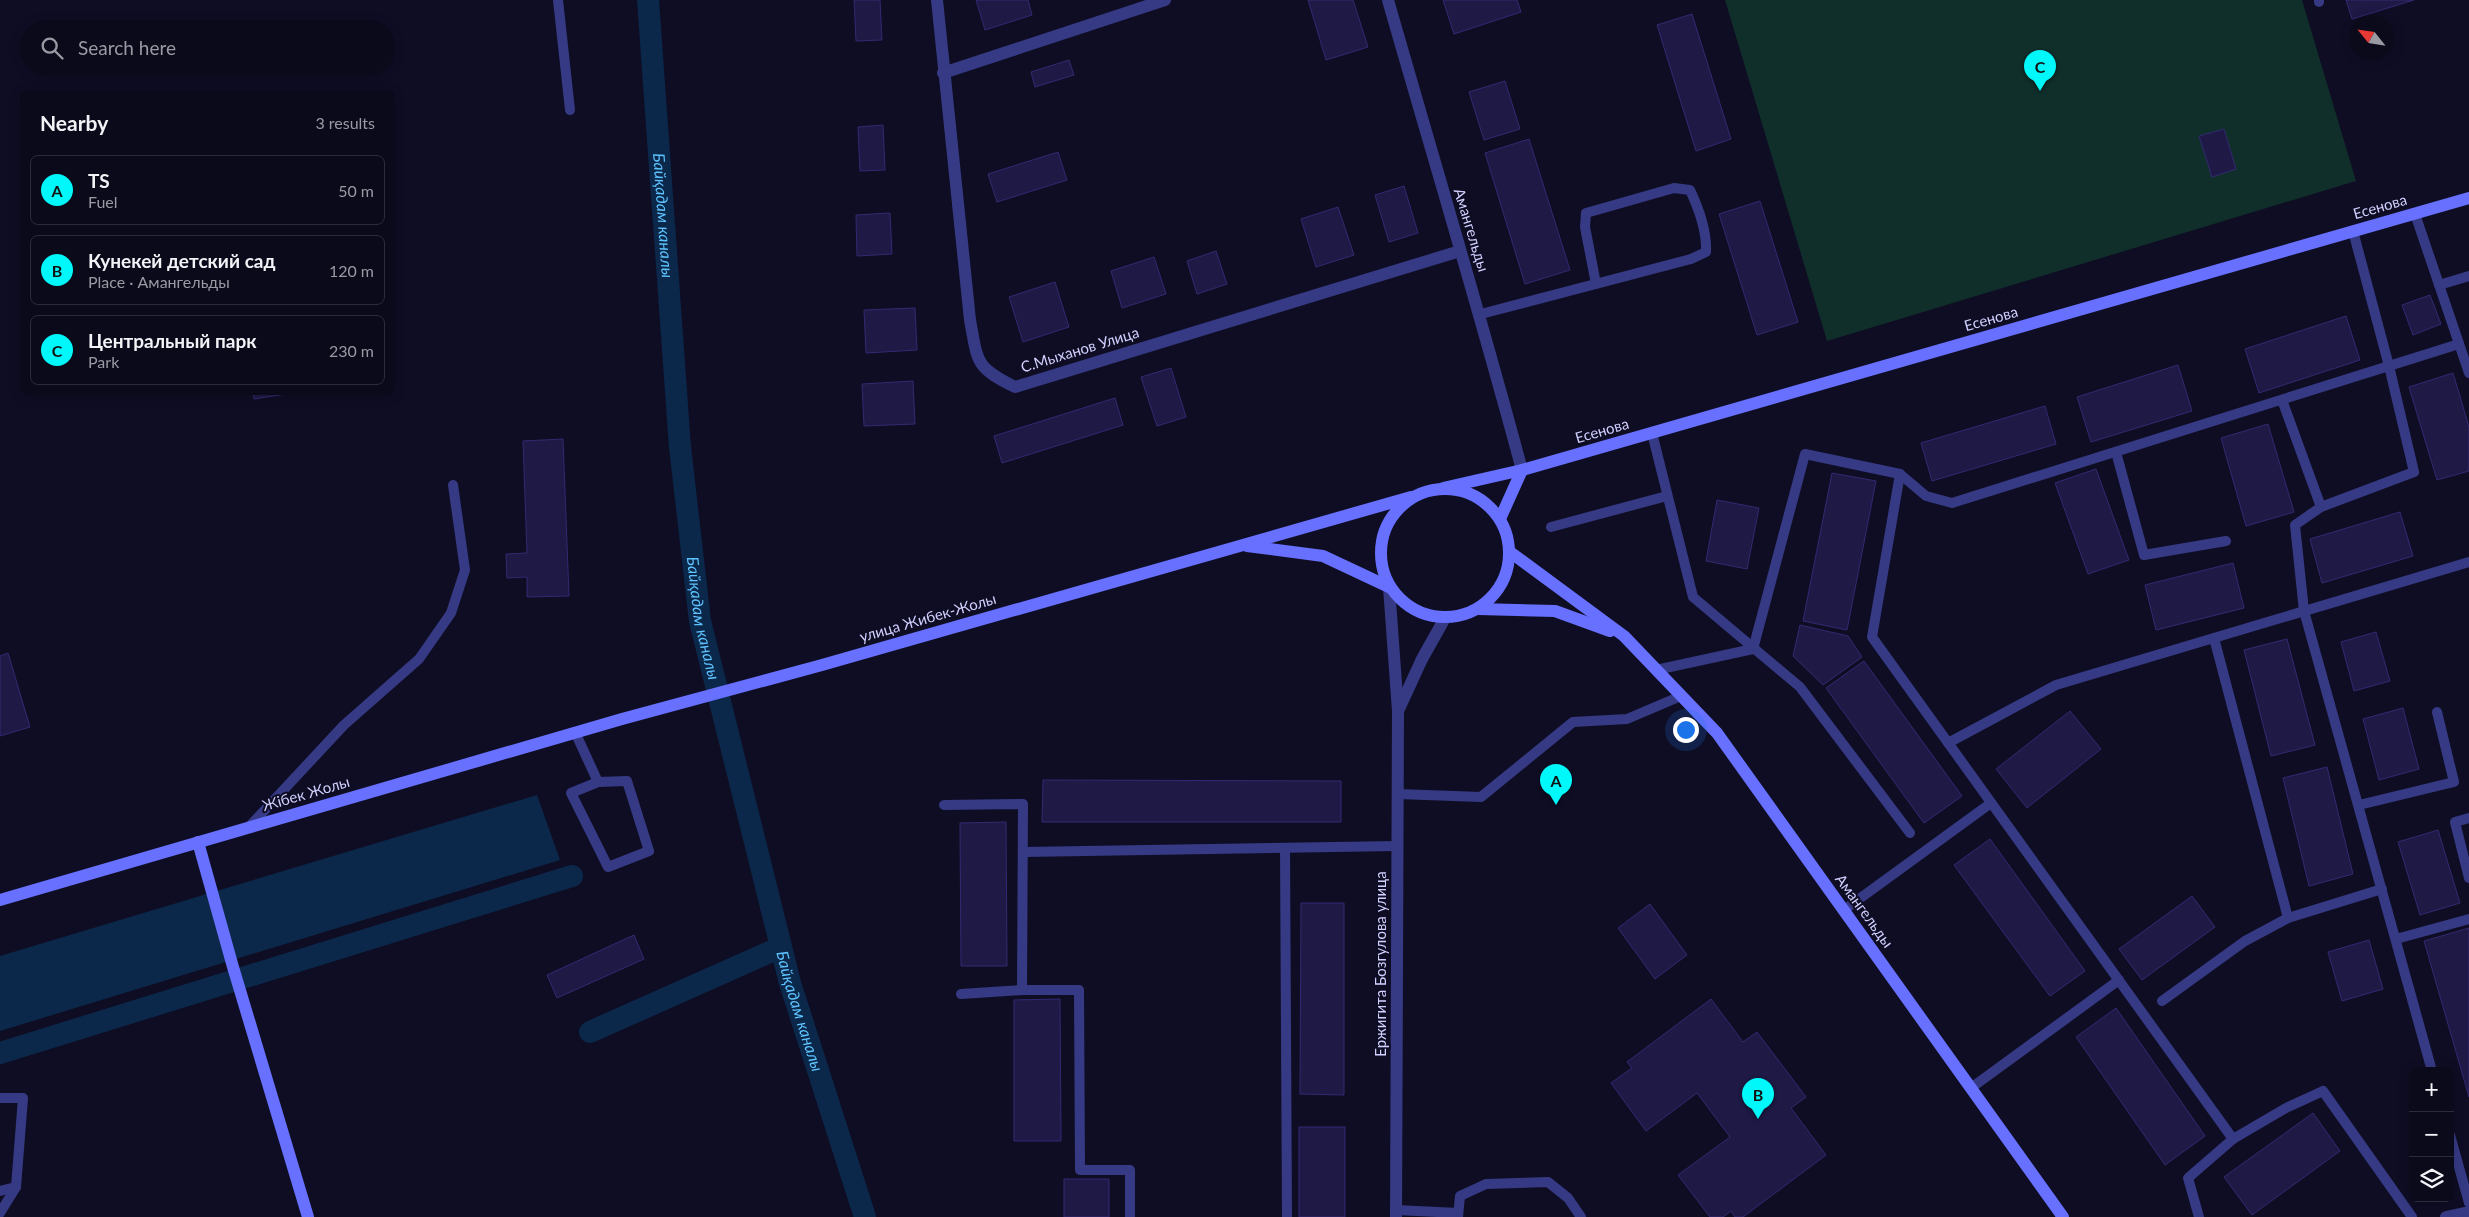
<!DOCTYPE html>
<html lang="en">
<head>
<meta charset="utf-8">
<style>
	:root { --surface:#0b0a1b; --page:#141324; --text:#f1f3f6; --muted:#9a9aa3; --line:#2b2b3a; --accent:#00f8fb }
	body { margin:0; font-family:Lato,sans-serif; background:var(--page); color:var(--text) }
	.controls { position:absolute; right:15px; bottom:15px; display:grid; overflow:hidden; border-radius:8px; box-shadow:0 2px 12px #0003 }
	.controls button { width:45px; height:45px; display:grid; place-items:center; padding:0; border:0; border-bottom:1px solid var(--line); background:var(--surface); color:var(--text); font:25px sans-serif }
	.compass { position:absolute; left:2349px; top:15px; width:45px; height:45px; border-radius:50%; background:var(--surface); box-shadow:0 2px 12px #0003; rotate:300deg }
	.you { position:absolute; left:1685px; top:729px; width:18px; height:18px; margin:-12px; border:4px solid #fff; border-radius:50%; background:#1a73e8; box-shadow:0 0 0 8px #1a73e833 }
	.badge { display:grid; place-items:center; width:32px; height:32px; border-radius:50%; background:var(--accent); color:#111; font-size:16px; font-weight:700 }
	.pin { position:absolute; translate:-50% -41px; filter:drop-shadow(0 1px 2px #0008) }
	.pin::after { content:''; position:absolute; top:26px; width:18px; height:15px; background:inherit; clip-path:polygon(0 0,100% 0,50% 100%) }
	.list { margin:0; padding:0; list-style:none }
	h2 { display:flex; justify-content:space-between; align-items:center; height:65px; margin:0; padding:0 20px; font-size:21px }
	h2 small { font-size:16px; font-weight:400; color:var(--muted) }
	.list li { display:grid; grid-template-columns:32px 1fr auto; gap:15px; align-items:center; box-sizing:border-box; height:70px; margin:0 10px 10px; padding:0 10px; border:1px solid var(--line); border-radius:8px }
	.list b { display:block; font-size:19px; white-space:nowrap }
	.list p { margin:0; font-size:16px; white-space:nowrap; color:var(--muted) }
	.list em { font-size:16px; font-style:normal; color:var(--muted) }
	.icon { flex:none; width:28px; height:28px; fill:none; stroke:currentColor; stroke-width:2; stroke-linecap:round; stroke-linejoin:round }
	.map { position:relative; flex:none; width:2469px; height:1217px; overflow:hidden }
	.search { position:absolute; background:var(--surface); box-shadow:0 2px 12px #0003; left:20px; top:20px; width:375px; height:55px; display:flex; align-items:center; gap:12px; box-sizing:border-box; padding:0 18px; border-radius:28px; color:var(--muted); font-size:19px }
	.panel { position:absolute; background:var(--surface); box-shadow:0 2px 12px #0003; left:20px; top:90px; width:375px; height:305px; border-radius:8px }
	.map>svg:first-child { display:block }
</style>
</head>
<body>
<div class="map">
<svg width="2469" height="1217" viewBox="0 0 2469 1217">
	<rect width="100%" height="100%" fill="#0f0d24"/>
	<!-- green -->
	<path fill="#102e2a" d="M 1725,0 L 2302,0 L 2356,181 L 1827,341 Z"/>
	<!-- water -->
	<path fill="#0b284a" d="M 537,795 L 560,860 L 0,1031 L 0,956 Z"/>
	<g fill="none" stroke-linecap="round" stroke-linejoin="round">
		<!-- canal -->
		<g stroke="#0b284a" stroke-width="22">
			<path id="s1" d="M 648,0 L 680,447 L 700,621 L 790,983 L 865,1217"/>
			<path d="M 590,1032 L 781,947"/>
			<path d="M 0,1053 L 572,876"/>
		</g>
	</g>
	<!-- building -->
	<g fill="#1e1945" stroke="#322a72">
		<path d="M 854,0 L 880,0 L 882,40 L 856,41 Z"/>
		<path d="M 976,0 L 1028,0 L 1032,15 L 985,30 Z"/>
		<path d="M 1308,0 L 1353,0 L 1368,47 L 1326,60 Z"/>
		<path d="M 1443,0 L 1517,0 L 1521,12 L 1454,34 Z"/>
		<path d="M 2346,0 L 2414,0 L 2352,19 Z"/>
		<path d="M 1692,14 L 1731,139 L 1696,151 L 1657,25 Z"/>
		<path d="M 1069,60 L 1074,75 L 1035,87 L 1031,72 Z"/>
		<path d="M 1505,81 L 1520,129 L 1484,140 L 1469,92 Z"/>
		<path d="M 883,125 L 885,170 L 860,171 L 858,127 Z"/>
		<path d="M 2224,129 L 2236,169 L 2212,177 L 2199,136 Z"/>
		<path d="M 1529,139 L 1570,270 L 1525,284 L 1485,153 Z"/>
		<path d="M 1058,152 L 1067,180 L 997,202 L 988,174 Z"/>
		<path d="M 1404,186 L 1418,233 L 1389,242 L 1375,195 Z"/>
		<path d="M 1760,201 L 1798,322 L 1757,335 L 1719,214 Z"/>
		<path d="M 1338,207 L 1354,255 L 1316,267 L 1301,219 Z"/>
		<path d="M 890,213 L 892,254 L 857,256 L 856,215 Z"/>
		<path d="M 1216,251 L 1227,284 L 1197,294 L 1187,261 Z"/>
		<path d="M 1154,257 L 1166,294 L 1122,308 L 1111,271 Z"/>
		<path d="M 1055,282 L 1069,327 L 1023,342 L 1009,297 Z"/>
		<path d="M 2430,295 L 2441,324 L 2413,335 L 2402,305 Z"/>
		<path d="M 915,308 L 917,350 L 866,353 L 864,310 Z"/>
		<path d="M 2346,316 L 2360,360 L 2259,393 L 2245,349 Z"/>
		<path d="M 2178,365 L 2192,411 L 2091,442 L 2077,397 Z"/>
		<path d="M 1171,368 L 1186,417 L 1157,426 L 1141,377 Z"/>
		<path d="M 2453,373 L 2469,427 L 2469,471 L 2437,480 L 2409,387 Z"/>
		<path d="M 913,381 L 915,424 L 864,426 L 862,384 Z"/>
		<path d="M 253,392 L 299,392 L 254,399 Z"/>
		<path d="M 1115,398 L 1123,425 L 1002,463 L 994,436 Z"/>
		<path d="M 2045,406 L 2056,444 L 1932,481 L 1921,443 Z"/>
		<path d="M 2268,424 L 2294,512 L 2246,526 L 2221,438 Z"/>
		<path d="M 563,439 L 569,596 L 527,597 L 527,577 L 507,578 L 506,554 L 527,553 L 523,441 Z"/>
		<path d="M 2096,469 L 2129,560 L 2088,574 L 2055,483 Z"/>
		<path d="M 1832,473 L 1876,481 L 1847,630 L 1803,621 Z"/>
		<path d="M 1717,500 L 1759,508 L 1747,569 L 1706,561 Z"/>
		<path d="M 2400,512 L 2413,556 L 2322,583 L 2310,539 Z"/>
		<path d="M 2233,563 L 2244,608 L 2156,630 L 2145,585 Z"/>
		<path d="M 1800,625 L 1848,636 L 1862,657 L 1823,685 L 1793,656 Z"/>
		<path d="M 2376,632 L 2390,681 L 2354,691 L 2341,642 Z"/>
		<path d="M 2287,639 L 2315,745 L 2271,756 L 2244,650 Z"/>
		<path d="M 8,653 L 30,727 L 0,736 L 0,656 Z"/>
		<path d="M 1864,661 L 1962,796 L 1924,823 L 1826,688 Z"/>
		<path d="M 2403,708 L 2419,769 L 2379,780 L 2363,719 Z"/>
		<path d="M 2070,711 L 2101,749 L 2027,808 L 1996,769 Z"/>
		<path d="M 2327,767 L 2353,874 L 2309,886 L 2283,778 Z"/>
		<path d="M 1043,780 L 1341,781 L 1341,822 L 1042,822 Z"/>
		<path d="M 1006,822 L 1007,966 L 961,966 L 960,823 Z"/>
		<path d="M 2438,830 L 2460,903 L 2420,915 L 2398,842 Z"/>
		<path d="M 1990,839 L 2085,971 L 2050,996 L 1954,865 Z"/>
		<path d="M 2192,896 L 2215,927 L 2142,980 L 2119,949 Z"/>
		<path d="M 1301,903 L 1344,903 L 1344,1095 L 1300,1094 Z"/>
		<path d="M 1650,904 L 1687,955 L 1655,979 L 1618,928 Z"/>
		<path d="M 2469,928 L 2469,1097 L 2424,941 Z"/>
		<path d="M 634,935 L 644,959 L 557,998 L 547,975 Z"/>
		<path d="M 2369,940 L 2383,989 L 2342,1001 L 2328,952 Z"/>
		<path d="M 1060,999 L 1061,1141 L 1014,1141 L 1014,1000 Z"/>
		<path d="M 1711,999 L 1743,1042 L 1757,1032 L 1806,1097 L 1791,1108 L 1826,1155 L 1743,1217 L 1735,1217 L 1731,1211 L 1723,1217 L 1710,1217 L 1678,1175 L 1730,1137 L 1697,1093 L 1646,1131 L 1611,1083 L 1632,1068 L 1627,1062 Z"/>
		<path d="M 2116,1008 L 2205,1136 L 2165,1165 L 2076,1037 Z"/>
		<path d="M 2313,1113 L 2340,1151 L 2252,1215 L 2224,1177 Z"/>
		<rect x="1299" y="1127" width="46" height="90"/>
		<rect x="1064" y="1179" width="45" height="38"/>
	</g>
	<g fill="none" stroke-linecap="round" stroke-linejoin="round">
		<!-- lane -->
		<g stroke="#363a84" stroke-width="10">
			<path d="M 558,0 L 570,110"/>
			<path d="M 2319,0 L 2319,2"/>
			<path d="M 2415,214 L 2469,373"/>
			<path d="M 2439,285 L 2469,276"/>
			<path d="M 1481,314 L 1691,259 L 1706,252 C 1707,230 1699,209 1690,190 L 1674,188 L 1586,213 L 1585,227 L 1596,284"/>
			<path d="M 2282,400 L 2321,507 L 2414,472 L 2389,366 L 2353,231"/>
			<path d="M 1652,433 L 1693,597 L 1800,687 L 1910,833"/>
			<path d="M 2116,452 L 2144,555 L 2226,541"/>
			<path d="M 1900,474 L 1926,496 L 1952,503 L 2459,344"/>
			<path d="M 2321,507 L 2295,525 L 2304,611 L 2432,1071"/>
			<path d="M 1551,527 L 1667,496"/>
			<path d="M 2214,638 L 2288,918 L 2382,889"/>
			<path d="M 1656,670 L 1753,649 L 1805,454 L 1900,474 L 1872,637 L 2233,1139 L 2188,1178 L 2199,1217"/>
			<path d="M 575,732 L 598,782"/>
			<path d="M 1948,743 L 2056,685 L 2469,562"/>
			<path d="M 627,781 L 649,851 L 608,867 L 571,793 L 598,782 Z"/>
			<path d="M 1398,794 L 1481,797 L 1573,722 L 1627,719 L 1681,696"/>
			<path d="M 944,805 L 1023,804 L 1022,990 L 1079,990 L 1080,1170 L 1130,1170 L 1130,1217"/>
			<path d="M 2359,805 L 2454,782 L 2437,712"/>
			<path d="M 2469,818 L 2455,822 L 2469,878"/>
			<path d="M 248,828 L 344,725 L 419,659 L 451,613 L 465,570 L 453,485"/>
			<path d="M 1285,848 L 1287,1217"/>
			<path d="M 1023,852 L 1397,846"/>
			<path d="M 1844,910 L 1991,803"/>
			<path d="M 2396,939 L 2469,919"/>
			<path d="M 961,994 L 1022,990"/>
			<path d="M 2162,1001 L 2245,941 L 2288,918"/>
			<path d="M 1971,1088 L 2119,980"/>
			<path d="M 0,1098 L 23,1098 L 16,1187 L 0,1213"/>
			<path d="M 2450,1135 L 2469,1203"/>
			<path d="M 2233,1139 L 2286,1108 L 2323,1091 L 2412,1217"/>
			<path d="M 0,1191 L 16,1187"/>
			<path d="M 1396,1210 L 1458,1213"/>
			<path d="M 1458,1217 L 1460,1196 L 1486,1184 L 1548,1182 L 1568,1198 L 1581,1217"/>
		</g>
		<!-- street -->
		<g stroke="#363a84" stroke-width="12">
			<path d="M 937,0 L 970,320 C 978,363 975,367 1015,387 L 1460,251"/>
			<path d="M 1388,0 C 1433,157 1480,313 1522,470"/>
			<path d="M 943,73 L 1165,0"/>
			<path d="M 1389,587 L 1398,711 L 1396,1217"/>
			<path d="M 1399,709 L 1422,659 L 1445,618"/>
			<path d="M 2446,1217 L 2469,1212"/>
		</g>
		<!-- secondary -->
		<g stroke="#6770ff" stroke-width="12">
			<path d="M 1443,488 L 1522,470 L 2469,198"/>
			<circle cx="1445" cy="553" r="64"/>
			<path d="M 1500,519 L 1522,470"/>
			<path d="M 1247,546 L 1323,556 L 1389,587"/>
			<path d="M 1510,552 L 1624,636 L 1717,733 L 2063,1217"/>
			<path d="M 1478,609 L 1555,611 L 1610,631"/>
			<path d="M 198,842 L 233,967 L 308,1217"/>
			<path d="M 0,900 L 622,719 L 822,665 L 1411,497"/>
		</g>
	</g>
	<g text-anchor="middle" stroke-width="4" stroke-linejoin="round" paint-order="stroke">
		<!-- street labels -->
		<g font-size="15" fill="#d1d0ff" stroke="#0f0d24">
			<text transform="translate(2380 207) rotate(-16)" y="5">Есенова</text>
			<text transform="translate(1471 230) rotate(73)" y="5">Амангельды</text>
			<text transform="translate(1991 319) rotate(-16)" y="5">Есенова</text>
			<text transform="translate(1080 350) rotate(-17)" y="5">С.Мыханов Улица</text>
			<text transform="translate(1602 431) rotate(-16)" y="5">Есенова</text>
			<text transform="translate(928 618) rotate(-16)" y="5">улица Жибек-Жолы</text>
			<text transform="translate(306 794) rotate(-16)" y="5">Жібек Жолы</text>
			<text transform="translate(1864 911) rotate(54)" y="5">Амангельды</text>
			<text transform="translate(1381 964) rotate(-90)" y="5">Ержигита Бозгулова улица</text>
		</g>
		<!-- water labels -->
		<g font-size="16" font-style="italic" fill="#5ec3ff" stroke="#0f0d24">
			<text dy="6" stroke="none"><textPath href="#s1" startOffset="216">Байқадам каналы</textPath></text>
			<text dy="6" stroke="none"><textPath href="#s1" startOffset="621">Байқадам каналы</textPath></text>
			<text dy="6" stroke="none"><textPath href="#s1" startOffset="1026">Байқадам каналы</textPath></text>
		</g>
	</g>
</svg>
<div class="controls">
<button>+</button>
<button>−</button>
<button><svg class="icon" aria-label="layers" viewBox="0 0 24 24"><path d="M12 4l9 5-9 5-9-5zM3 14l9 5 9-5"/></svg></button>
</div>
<svg class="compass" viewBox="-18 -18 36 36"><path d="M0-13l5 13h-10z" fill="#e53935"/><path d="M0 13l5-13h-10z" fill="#9a9aa3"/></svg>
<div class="you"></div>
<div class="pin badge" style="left:1556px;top:805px">A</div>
<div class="pin badge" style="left:1758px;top:1119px">B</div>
<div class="pin badge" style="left:2040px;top:91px">C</div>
<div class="search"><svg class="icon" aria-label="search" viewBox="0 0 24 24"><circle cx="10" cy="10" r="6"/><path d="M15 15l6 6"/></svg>Search here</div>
<section class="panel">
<h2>Nearby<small>3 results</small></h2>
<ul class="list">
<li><span class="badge">A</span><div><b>TS</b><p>Fuel</p></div><em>50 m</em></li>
<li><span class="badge">B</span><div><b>Кунекей детский сад</b><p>Place · Амангельды</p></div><em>120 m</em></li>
<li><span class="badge">C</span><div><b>Центральный парк</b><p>Park</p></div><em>230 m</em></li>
</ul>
</section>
</div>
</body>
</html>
